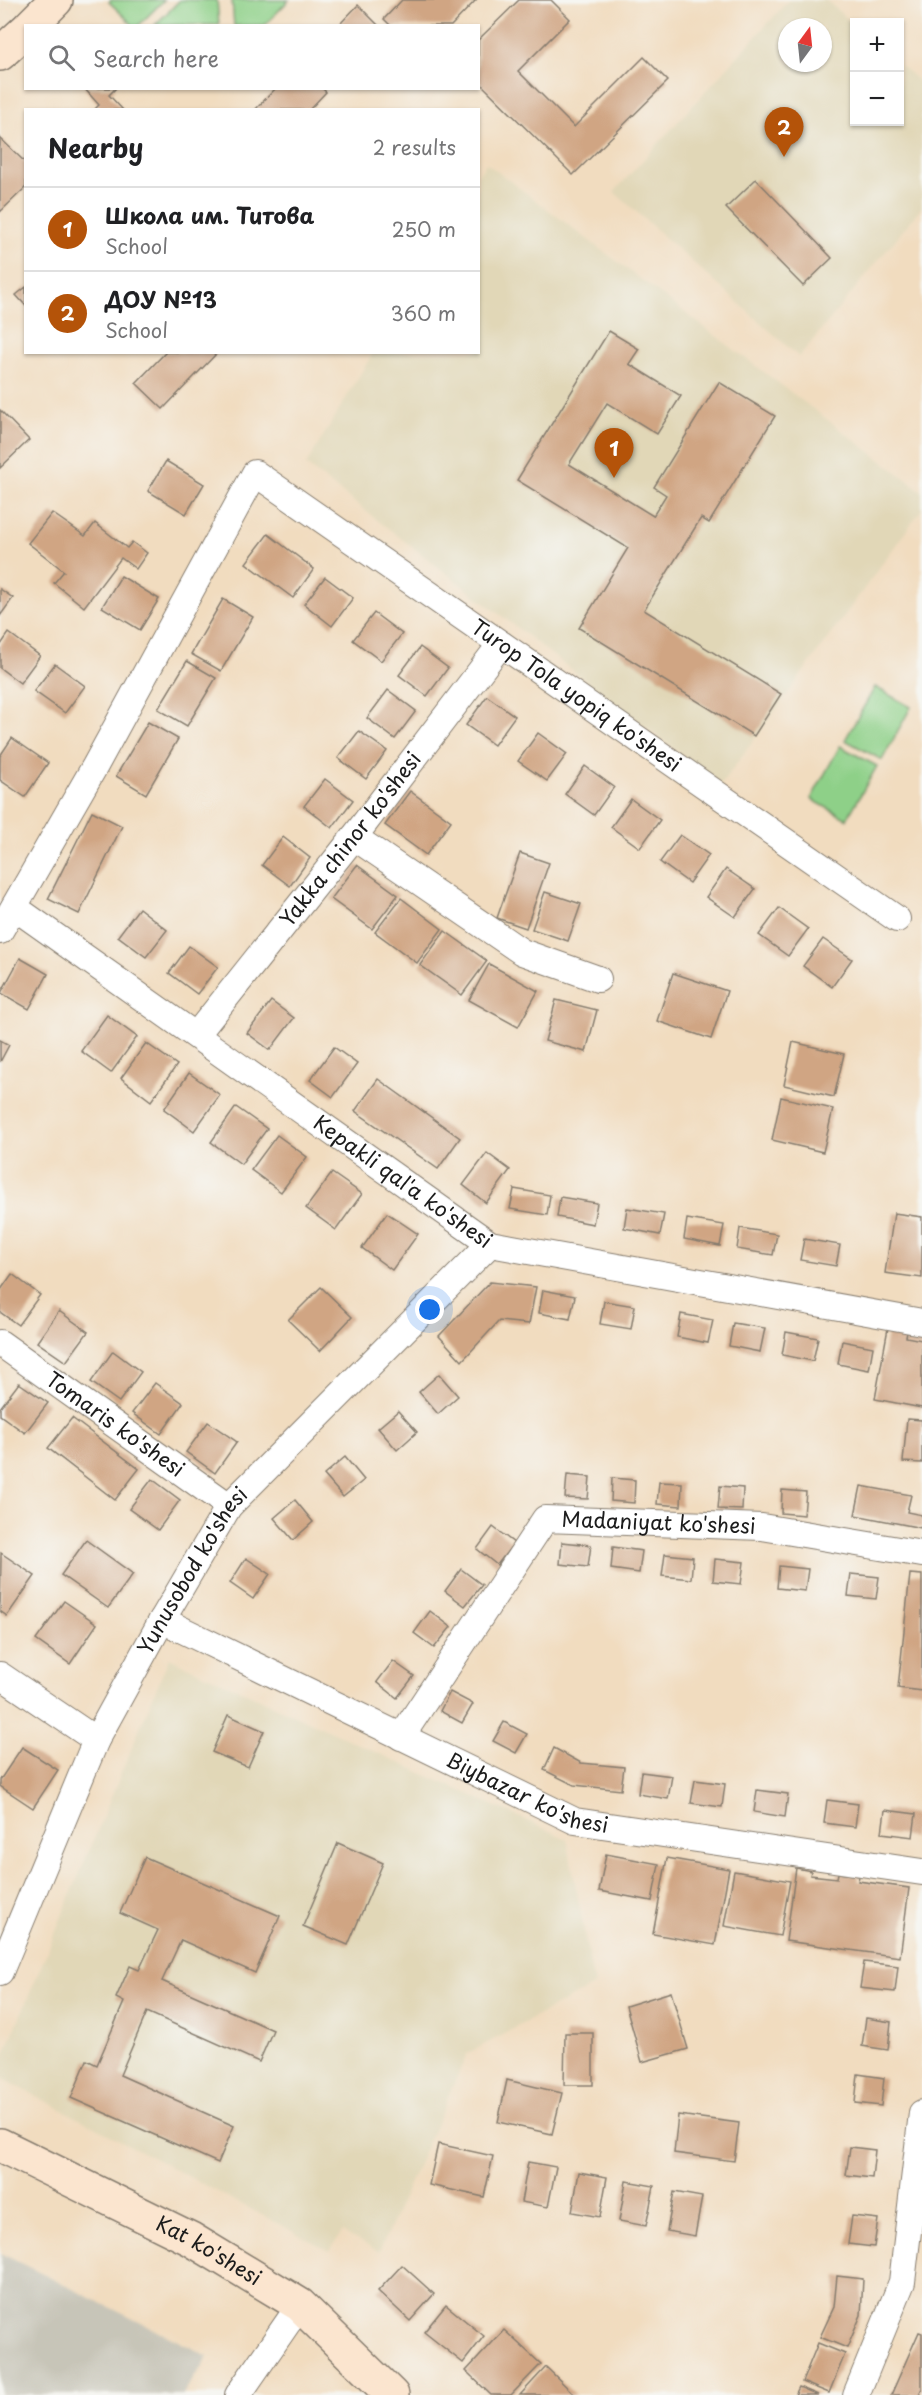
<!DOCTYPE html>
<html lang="en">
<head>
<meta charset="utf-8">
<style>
	:root { --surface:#fff; --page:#f6f6f6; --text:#202124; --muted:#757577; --line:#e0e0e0; --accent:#b45309 }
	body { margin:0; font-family:"Playpen Sans",sans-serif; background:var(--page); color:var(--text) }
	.controls { position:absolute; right:18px; top:18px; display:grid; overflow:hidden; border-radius:0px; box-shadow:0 2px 4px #0004 }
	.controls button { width:54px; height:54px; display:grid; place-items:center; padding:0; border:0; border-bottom:2px solid var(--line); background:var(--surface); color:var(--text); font:30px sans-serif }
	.compass { position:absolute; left:778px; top:18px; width:54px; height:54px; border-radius:50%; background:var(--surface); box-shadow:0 2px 4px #0004; rotate:15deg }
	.you { position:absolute; left:430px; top:1310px; width:21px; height:21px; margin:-15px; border:4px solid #fff; border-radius:50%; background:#1a73e8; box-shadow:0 0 0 9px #1a73e833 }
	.badge { display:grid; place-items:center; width:39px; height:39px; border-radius:50%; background:var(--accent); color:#fff; font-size:20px; font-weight:700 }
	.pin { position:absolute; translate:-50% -50px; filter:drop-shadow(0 2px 3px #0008) }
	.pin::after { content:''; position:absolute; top:32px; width:21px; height:18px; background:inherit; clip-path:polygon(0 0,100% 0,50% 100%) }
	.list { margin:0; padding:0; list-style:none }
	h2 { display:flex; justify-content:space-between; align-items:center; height:78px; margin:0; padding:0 24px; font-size:26px }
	h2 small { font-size:20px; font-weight:400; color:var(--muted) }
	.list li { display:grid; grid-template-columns:39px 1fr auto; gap:18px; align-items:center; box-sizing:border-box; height:84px; padding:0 24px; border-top:2px solid var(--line) }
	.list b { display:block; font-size:22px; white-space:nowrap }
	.list p { margin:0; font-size:20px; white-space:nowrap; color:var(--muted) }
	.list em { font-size:20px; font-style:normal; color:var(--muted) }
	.icon { flex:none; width:33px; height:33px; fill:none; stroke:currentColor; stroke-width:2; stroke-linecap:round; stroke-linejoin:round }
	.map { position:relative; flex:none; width:922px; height:2395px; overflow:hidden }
	.search { position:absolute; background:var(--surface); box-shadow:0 2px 4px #0004; left:24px; top:24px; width:456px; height:66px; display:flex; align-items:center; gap:15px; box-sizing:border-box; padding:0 21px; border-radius:0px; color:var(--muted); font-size:22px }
	.panel { position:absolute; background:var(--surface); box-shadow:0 2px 4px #0004; left:24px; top:108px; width:456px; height:246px; border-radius:0px }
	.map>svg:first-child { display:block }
</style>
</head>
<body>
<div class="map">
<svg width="922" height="2395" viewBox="0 0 922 2395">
	<rect width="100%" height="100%" fill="#f6f6f2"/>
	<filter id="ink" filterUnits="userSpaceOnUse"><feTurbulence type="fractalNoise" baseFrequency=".0167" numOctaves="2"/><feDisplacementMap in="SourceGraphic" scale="12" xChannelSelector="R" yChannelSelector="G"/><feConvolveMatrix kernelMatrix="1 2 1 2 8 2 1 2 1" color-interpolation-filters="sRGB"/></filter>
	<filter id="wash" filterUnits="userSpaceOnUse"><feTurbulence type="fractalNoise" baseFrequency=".008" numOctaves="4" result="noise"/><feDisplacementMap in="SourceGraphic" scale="24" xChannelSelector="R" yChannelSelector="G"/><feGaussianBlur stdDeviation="1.35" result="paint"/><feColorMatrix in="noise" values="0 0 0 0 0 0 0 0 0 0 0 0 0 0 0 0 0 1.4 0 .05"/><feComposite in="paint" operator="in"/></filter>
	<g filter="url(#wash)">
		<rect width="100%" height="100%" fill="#f1dcbf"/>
		<!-- built -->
		<g fill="#e1d7b7" fill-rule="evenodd">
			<path d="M 789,0 L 826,0 L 854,25 L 854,122 L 900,122 L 900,65 L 922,84 L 922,207 L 799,357 L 614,192 ZM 787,27 L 823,27 L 823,63 L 787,63 Z"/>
			<path d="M 486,163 L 922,491 L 922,509 L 721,785 L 306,465 L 373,353 L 478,352 L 478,176 Z"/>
			<path d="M 169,1658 L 567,1839 L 594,1985 L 467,2054 L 379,2252 L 342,2232 L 330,2251 L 0,2077 L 0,2065 Z"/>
		</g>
		<!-- industrial -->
		<path fill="#c7c5b8" d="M 0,2253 L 208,2356 L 183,2395 L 0,2395 Z"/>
		<!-- green -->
		<g fill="#8ed088" stroke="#557652" stroke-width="1.5">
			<path d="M 111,0 L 164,0 L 138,26 L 133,25 L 109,2 Z"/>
			<path d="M 180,0 L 217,0 L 219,25 L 155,25 Z"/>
			<path d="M 232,0 L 289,0 L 265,25 L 234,26 Z"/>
			<path d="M 875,687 L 911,707 L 882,760 L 845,740 Z"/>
			<path d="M 840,746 L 877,766 L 847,819 L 811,799 Z"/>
		</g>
		<g id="blocks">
			<!-- building -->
			<g fill="#d0a583">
				<path d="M 402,0 L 476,0 L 451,26 L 391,26 L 384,19 Z"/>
				<path d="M 519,0 L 551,0 L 570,19 L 518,71 L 574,127 L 644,57 L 668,81 L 573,175 L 478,81 L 478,40 Z"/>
				<path d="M 358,5 L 379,26 L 338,26 Z"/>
				<path d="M 84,88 L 116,88 L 109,95 L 123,110 L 94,110 L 99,105 Z"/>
				<path d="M 276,88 L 322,88 L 326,92 L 309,110 L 255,110 Z"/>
				<path d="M 0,138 L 26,163 L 26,187 L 0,212 Z"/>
				<path d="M 756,179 L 832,258 L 803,286 L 726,208 Z"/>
				<path d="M 26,287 L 26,306 L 16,295 Z"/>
				<path d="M 609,331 L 639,349 L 629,364 L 681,396 L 657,434 L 607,403 L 569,464 L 653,516 L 666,495 L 654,487 L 719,382 L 775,416 L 709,523 L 701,518 L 644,610 L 781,694 L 754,736 L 579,628 L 628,548 L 517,480 Z"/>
				<path d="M 166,352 L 218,352 L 163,409 L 136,383 Z"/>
				<path d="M 0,410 L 29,440 L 0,468 Z"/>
				<path d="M 166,461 L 204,484 L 186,514 L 148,491 Z"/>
				<path d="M 52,513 L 85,536 L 95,523 L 127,548 L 132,542 L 147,553 L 136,569 L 121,558 L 84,607 L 54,583 L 64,571 L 28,543 Z"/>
				<path d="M 268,534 L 314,569 L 293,598 L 246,563 Z"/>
				<path d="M 121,576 L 159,599 L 140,630 L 102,607 Z"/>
				<path d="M 325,577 L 353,598 L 332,626 L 304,604 Z"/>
				<path d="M 0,589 L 13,598 L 0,616 Z"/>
				<path d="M 223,599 L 253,617 L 221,671 L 191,654 Z"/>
				<path d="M 374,613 L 402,634 L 381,661 L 353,640 Z"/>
				<path d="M 9,633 L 40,656 L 20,683 L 0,668 L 0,646 Z"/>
				<path d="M 420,647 L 448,668 L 427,696 L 399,675 Z"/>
				<path d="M 187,661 L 216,678 L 187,726 L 158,709 Z"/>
				<path d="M 55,664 L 85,686 L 65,713 L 34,691 Z"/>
				<path d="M 388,690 L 416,711 L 395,739 L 367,718 Z"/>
				<path d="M 487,696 L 515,716 L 494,745 L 466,725 Z"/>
				<path d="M 148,722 L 178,739 L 146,794 L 116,776 Z"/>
				<path d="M 359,731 L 387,751 L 366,779 L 338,758 Z"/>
				<path d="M 538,733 L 567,754 L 547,781 L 518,761 Z"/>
				<path d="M 12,738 L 48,763 L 25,797 L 0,780 L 0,756 Z"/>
				<path d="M 585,766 L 614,787 L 594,815 L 565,794 Z"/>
				<path d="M 325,779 L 353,800 L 332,828 L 304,806 Z"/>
				<path d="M 410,791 L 451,821 L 426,855 L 385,825 Z"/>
				<path d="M 631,799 L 660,820 L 640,848 L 611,827 Z"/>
				<path d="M 92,811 L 122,826 L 79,914 L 48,899 Z"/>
				<path d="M 680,835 L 709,855 L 689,883 L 660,862 Z"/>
				<path d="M 283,837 L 310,858 L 290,886 L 262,865 Z"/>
				<path d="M 520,853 L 549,863 L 526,928 L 497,918 Z"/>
				<path d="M 357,865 L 398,895 L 372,929 L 331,899 Z"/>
				<path d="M 726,869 L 755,889 L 735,917 L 706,897 Z"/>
				<path d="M 545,892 L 581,904 L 568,941 L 532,929 Z"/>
				<path d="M 401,898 L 442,929 L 417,963 L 375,932 Z"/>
				<path d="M 139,908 L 167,930 L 146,957 L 118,936 Z"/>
				<path d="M 779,908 L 808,929 L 788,956 L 759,935 Z"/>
				<path d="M 445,931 L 487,961 L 462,995 L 420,965 Z"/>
				<path d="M 823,939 L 852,959 L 832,987 L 803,966 Z"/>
				<path d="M 189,946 L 218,967 L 197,994 L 169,973 Z"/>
				<path d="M 20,958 L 48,974 L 29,1009 L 1,993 Z"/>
				<path d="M 489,964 L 538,991 L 518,1027 L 469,1000 Z"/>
				<path d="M 673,973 L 727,991 L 711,1039 L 657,1021 Z"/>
				<path d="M 556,1000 L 597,1010 L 586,1052 L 545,1041 Z"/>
				<path d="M 271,1001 L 294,1018 L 270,1050 L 247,1033 Z"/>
				<path d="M 107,1015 L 137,1037 L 111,1073 L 81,1051 Z"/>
				<path d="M 0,1040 L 9,1045 L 0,1062 Z"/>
				<path d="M 793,1042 L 844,1054 L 834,1097 L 784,1085 Z"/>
				<path d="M 146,1043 L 177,1065 L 151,1101 L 121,1078 Z"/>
				<path d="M 334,1047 L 357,1064 L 333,1097 L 310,1080 Z"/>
				<path d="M 189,1073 L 220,1095 L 194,1131 L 164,1109 Z"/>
				<path d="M 378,1079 L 460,1138 L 438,1169 L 355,1111 Z"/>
				<path d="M 781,1097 L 833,1109 L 823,1152 L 772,1140 Z"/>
				<path d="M 236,1107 L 267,1129 L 241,1164 L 211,1142 Z"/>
				<path d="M 277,1135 L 307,1157 L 281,1192 L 251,1170 Z"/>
				<path d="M 487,1153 L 510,1170 L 486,1203 L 463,1185 Z"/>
				<path d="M 332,1173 L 362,1194 L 336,1230 L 306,1208 Z"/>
				<path d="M 514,1189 L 550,1195 L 547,1215 L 510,1209 Z"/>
				<path d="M 560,1197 L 597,1203 L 593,1224 L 557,1217 Z"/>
				<path d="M 627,1208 L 664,1214 L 660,1235 L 624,1228 Z"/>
				<path d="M 387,1213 L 418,1234 L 392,1270 L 362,1248 Z"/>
				<path d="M 894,1213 L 922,1217 L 922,1278 L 885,1273 Z"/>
				<path d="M 687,1219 L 724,1225 L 720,1246 L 684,1239 Z"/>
				<path d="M 740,1228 L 777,1234 L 773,1255 L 737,1249 Z"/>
				<path d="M 804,1239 L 840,1245 L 836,1266 L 800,1260 Z"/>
				<path d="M 12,1274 L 40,1295 L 18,1325 L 0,1312 L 0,1291 Z"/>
				<path d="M 490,1282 L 536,1287 L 529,1324 L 499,1321 L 462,1361 L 439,1336 Z"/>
				<path d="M 321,1287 L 352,1317 L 320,1351 L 288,1320 Z"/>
				<path d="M 543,1290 L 575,1296 L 570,1319 L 539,1313 Z"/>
				<path d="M 604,1301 L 635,1306 L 631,1329 L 600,1324 Z"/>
				<path d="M 59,1311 L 88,1332 L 66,1362 L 37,1342 Z"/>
				<path d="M 681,1314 L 713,1320 L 708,1343 L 677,1337 Z"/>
				<path d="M 733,1323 L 765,1328 L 760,1352 L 729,1346 Z"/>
				<path d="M 888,1328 L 907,1332 L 906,1337 L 922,1340 L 922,1408 L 875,1399 Z"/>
				<path d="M 786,1332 L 818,1338 L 813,1361 L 782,1355 Z"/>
				<path d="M 842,1341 L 873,1347 L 869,1370 L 838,1364 Z"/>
				<path d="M 113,1351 L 141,1372 L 119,1402 L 91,1382 Z"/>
				<path d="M 439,1374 L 458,1396 L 438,1414 L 419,1392 Z"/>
				<path d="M 19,1383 L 48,1403 L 25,1433 L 0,1415 L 0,1408 Z"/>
				<path d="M 155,1383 L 183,1403 L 161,1434 L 132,1413 Z"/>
				<path d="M 398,1411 L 417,1432 L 397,1450 L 378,1428 Z"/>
				<path d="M 72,1418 L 139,1469 L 115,1500 L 48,1448 Z"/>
				<path d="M 907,1419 L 922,1420 L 922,1463 L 903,1462 Z"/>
				<path d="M 208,1422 L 237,1442 L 215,1473 L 186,1452 Z"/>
				<path d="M 345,1457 L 364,1480 L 343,1497 L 324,1475 Z"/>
				<path d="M 567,1475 L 590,1477 L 588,1499 L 565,1498 Z"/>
				<path d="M 612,1478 L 635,1480 L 634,1503 L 611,1501 Z"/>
				<path d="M 152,1479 L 180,1500 L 158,1530 L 129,1509 Z"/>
				<path d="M 659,1482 L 682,1483 L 681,1506 L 657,1504 Z"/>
				<path d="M 720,1486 L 743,1488 L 742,1510 L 718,1509 Z"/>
				<path d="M 861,1486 L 911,1495 L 907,1512 L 922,1515 L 922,1528 L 855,1515 Z"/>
				<path d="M 782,1490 L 806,1492 L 804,1515 L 781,1513 Z"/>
				<path d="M 295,1500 L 313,1522 L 293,1540 L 274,1518 Z"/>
				<path d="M 493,1527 L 514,1543 L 497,1565 L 477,1549 Z"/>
				<path d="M 86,1540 L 133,1574 L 108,1608 L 61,1575 Z"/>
				<path d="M 562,1542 L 591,1545 L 588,1567 L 560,1564 Z"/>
				<path d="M 613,1547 L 642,1551 L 639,1573 L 611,1569 Z"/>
				<path d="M 1,1553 L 35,1576 L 7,1616 L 0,1611 Z"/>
				<path d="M 665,1554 L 693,1557 L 691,1579 L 662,1576 Z"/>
				<path d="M 246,1558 L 270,1574 L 253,1599 L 230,1583 Z"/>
				<path d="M 715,1559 L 744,1562 L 741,1584 L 713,1581 Z"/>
				<path d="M 779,1566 L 808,1569 L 805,1591 L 777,1588 Z"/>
				<path d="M 461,1569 L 482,1585 L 465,1606 L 445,1591 Z"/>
				<path d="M 851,1574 L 879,1577 L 876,1599 L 848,1596 Z"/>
				<path d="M 910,1574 L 922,1575 L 922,1691 L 898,1688 Z"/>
				<path d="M 64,1601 L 97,1624 L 70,1664 L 36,1640 Z"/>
				<path d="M 430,1611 L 451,1627 L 434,1648 L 414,1633 Z"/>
				<path d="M 393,1661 L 414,1676 L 397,1698 L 377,1682 Z"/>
				<path d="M 450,1692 L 473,1704 L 462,1723 L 440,1711 Z"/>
				<path d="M 228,1715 L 264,1731 L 248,1767 L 212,1752 Z"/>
				<path d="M 504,1722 L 527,1734 L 516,1753 L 493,1741 Z"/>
				<path d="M 22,1747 L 58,1770 L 33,1808 L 0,1786 L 0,1780 Z"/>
				<path d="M 554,1748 L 581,1763 L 624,1767 L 621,1790 L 574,1785 L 544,1770 Z"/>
				<path d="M 641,1772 L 672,1776 L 668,1799 L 638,1794 Z"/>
				<path d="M 695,1780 L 725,1784 L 722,1807 L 691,1803 Z"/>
				<path d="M 757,1790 L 788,1794 L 785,1817 L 754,1812 Z"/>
				<path d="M 827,1800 L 858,1804 L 855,1827 L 824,1823 Z"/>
				<path d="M 885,1810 L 916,1814 L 913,1837 L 882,1833 Z"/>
				<path d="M 338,1843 L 383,1863 L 348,1945 L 303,1926 Z"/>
				<path d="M 606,1854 L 659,1864 L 652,1901 L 599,1891 Z"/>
				<path d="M 145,1857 L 280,1916 L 255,1973 L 181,1940 L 162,1981 L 273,2030 L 259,2062 L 147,2012 L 120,2075 L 234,2126 L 218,2163 L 71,2098 L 87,2060 L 97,2065 L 124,2002 L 116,1998 L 130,1966 L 139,1970 L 158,1930 L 120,1913 Z"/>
				<path d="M 667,1858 L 729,1869 L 715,1945 L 653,1934 Z"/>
				<path d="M 796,1868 L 811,1871 L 810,1875 L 837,1878 L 838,1873 L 859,1876 L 858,1881 L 909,1888 L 900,1957 L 786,1941 Z"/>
				<path d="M 734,1871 L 790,1881 L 780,1936 L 724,1926 Z"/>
				<path d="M 864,1962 L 898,1966 L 895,1992 L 860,1988 Z"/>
				<path d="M 671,1992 L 688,2049 L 642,2062 L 626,2006 Z"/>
				<path d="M 866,2018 L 891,2022 L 888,2050 L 862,2046 Z"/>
				<path d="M 565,2033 L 593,2033 L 593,2085 L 564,2085 Z"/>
				<path d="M 858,2074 L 884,2078 L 881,2106 L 855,2103 Z"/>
				<path d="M 507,2080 L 562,2093 L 552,2134 L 498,2122 Z"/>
				<path d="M 678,2115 L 739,2123 L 734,2161 L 674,2153 Z"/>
				<path d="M 438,2144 L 493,2156 L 484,2197 L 429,2185 Z"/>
				<path d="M 850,2147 L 875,2150 L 872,2178 L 846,2175 Z"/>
				<path d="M 528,2162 L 556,2167 L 548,2207 L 521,2202 Z"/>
				<path d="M 579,2172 L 607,2177 L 600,2217 L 572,2212 Z"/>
				<path d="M 626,2181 L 654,2186 L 646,2226 L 619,2221 Z"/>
				<path d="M 674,2192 L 702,2197 L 695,2236 L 667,2231 Z"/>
				<path d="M 852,2216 L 878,2219 L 874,2247 L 848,2244 Z"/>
				<path d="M 402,2265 L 434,2294 L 410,2321 L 378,2291 Z"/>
				<path d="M 837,2276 L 863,2279 L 861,2315 L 847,2348 L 820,2337 L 834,2307 Z"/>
				<path d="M 446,2305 L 484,2336 L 463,2363 L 424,2332 Z"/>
				<path d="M 504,2330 L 541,2364 L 511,2395 L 491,2395 L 466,2371 Z"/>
				<path d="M 919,2332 L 922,2333 L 922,2389 L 919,2395 L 891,2395 Z"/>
				<path d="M 818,2343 L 845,2354 L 829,2393 L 802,2382 Z"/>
				<path d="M 546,2367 L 575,2395 L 520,2395 Z"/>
				<path d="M 799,2387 L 818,2395 L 795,2395 Z"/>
			</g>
		</g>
	</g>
	<g filter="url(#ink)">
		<use href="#blocks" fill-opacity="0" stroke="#867c6e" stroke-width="1.5"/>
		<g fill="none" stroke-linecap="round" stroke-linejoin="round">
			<defs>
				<g id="street">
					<path d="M 354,837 L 522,952 L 598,979"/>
					<path id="s1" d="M 14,907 L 490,1244 L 922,1322"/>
					<path id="s2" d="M 0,931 L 95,766 L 255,473 L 897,919"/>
					<path id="s3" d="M 197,1034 L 354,837 L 501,644"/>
					<path id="s4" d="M 0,1343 L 229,1506"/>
					<path id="s5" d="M 162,1620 L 575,1821 L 922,1872"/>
					<path d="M 0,1675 L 96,1740"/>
					<path id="s6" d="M 401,1737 L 545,1519 L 762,1527 L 922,1554"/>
					<path id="s7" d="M 0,1972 L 96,1740 L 162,1620 L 229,1506 L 490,1244"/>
					<path d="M 238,2395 L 300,2305"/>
					<path d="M 856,2395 L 902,2282 L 922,2113"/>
				</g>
				<g id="secondary">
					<path d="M 30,26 L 56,0"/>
					<path d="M 0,54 L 26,30"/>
					<path id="s8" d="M 0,2145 L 191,2239 L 300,2305 L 392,2395"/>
				</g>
			</defs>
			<!-- street casing -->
			<use href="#street" stroke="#867c6e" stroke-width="28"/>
			<!-- secondary casing -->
			<use href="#secondary" stroke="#867c6e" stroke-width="36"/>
			<!-- street -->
			<use href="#street" stroke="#fff" stroke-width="26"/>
			<!-- secondary -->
			<use href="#secondary" stroke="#fbe5cf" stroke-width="33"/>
		</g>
	</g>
	<g text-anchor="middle" stroke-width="4.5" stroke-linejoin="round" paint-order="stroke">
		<!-- street labels -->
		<g font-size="21" fill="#1c1c1c" stroke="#f6f6f2">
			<text dy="7" stroke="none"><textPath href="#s2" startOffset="915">Turop Tola yopiq ko'shesi</textPath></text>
			<text dy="7" stroke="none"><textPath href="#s3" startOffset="248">Yakka chinor ko'shesi</textPath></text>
			<text dy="7" stroke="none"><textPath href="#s1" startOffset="476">Kepakli qal'a ko'shesi</textPath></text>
			<text dy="7" stroke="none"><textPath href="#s4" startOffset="141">Tomaris ko'shesi</textPath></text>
			<text dy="7" stroke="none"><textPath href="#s6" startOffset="375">Madaniyat ko'shesi</textPath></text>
			<text dy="7" stroke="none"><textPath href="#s7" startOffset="446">Yunusobod ko'shesi</textPath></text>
			<text dy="7" stroke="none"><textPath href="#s5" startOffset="405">Biybazar ko'shesi</textPath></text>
			<text dy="7" stroke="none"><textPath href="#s8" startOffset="234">Kat ko'shesi</textPath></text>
		</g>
	</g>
</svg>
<div class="controls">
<button>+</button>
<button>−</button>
</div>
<svg class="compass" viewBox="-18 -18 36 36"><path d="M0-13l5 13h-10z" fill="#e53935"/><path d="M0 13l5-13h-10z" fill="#757577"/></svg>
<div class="you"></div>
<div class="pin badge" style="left:614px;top:478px">1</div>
<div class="pin badge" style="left:784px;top:157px">2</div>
<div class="search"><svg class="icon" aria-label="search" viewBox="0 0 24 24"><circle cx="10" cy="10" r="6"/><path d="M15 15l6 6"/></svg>Search here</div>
<section class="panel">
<h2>Nearby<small>2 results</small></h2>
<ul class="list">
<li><span class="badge">1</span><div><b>Школа им. Титова</b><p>School</p></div><em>250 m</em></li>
<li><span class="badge">2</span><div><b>ДОУ №13</b><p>School</p></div><em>360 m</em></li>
</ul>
</section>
</div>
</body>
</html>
